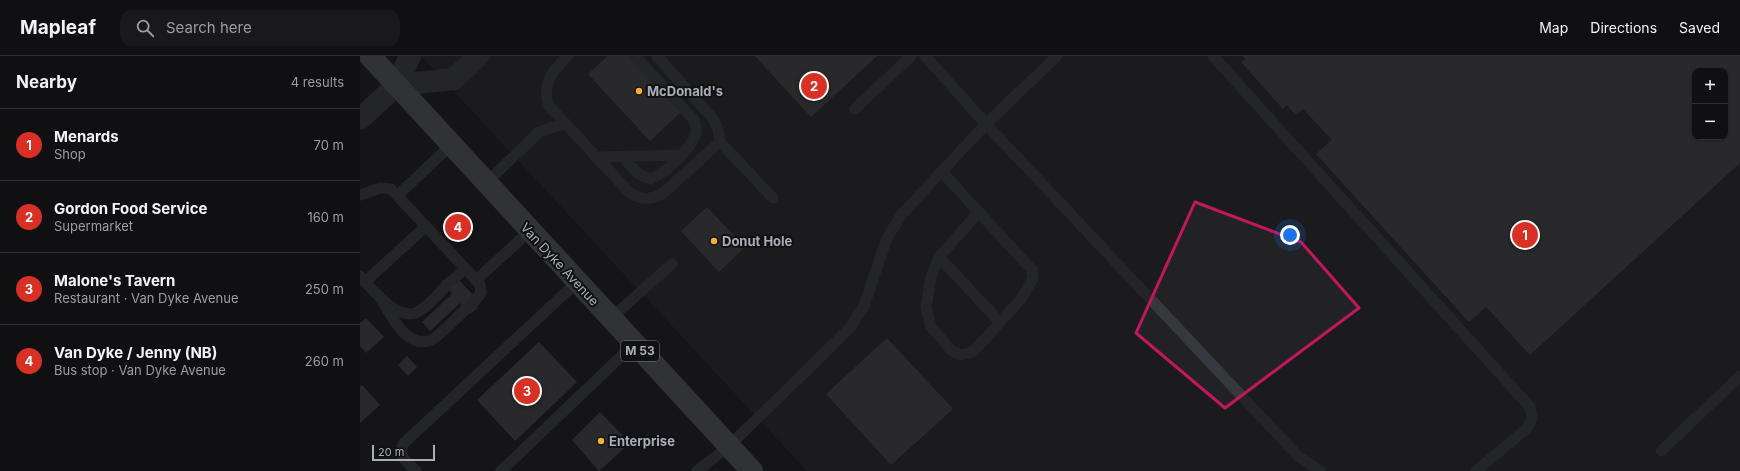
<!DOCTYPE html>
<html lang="en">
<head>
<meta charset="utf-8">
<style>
	:root { --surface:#101012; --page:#19191b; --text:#f1f3f6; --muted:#9c9d9f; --line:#303032; --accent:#d93025 }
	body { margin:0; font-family:Inter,sans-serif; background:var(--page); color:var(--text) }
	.controls { position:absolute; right:12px; top:12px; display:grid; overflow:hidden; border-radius:8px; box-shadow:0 1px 3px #0004 }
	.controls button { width:36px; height:36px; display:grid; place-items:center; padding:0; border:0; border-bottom:1px solid var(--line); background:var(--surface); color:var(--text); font:20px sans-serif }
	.scale { position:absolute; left:12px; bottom:10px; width:63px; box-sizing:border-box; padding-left:4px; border:2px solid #a8adb8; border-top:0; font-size:11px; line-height:14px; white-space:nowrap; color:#a8adb8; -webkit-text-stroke:3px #111113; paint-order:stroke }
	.you { position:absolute; left:930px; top:179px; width:14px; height:14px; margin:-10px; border:3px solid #fff; border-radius:50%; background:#1a73e8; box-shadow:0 0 0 6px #1a73e833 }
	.badge { display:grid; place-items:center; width:26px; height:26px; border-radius:50%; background:var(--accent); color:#fff; font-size:13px; font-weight:700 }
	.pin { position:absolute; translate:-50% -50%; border:2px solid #fff; box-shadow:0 1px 4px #0006 }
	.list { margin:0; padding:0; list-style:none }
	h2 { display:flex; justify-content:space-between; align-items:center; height:52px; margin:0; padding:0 16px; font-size:17px }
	h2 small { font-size:13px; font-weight:400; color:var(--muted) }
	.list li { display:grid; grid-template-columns:26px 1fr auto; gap:12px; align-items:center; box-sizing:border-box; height:72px; padding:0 16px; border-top:1px solid var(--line) }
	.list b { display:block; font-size:15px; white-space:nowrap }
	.list p { margin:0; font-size:13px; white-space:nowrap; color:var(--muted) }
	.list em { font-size:13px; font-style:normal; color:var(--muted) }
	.icon { flex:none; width:22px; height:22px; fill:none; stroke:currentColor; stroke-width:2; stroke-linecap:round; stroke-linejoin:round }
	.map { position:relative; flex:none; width:1380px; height:415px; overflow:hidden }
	header { display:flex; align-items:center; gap:24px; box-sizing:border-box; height:56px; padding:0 20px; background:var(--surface); border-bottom:1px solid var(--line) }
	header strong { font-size:19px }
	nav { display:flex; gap:22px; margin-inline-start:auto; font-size:14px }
	.search { width:280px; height:36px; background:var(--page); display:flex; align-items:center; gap:10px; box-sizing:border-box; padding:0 14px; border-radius:12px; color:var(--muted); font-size:15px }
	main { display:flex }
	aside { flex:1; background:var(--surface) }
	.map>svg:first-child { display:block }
</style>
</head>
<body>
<header>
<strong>Mapleaf</strong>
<div class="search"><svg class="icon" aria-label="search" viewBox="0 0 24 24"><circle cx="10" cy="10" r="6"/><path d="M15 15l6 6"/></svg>Search here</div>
<nav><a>Map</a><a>Directions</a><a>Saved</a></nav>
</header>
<main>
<aside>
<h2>Nearby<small>4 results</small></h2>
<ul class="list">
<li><span class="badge">1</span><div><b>Menards</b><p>Shop</p></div><em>70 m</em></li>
<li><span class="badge">2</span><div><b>Gordon Food Service</b><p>Supermarket</p></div><em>160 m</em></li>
<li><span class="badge">3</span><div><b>Malone's Tavern</b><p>Restaurant · Van Dyke Avenue</p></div><em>250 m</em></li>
<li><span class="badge">4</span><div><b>Van Dyke / Jenny (NB)</b><p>Bus stop · Van Dyke Avenue</p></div><em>260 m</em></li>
</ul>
</aside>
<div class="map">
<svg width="1380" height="415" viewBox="0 0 1380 415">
	<rect width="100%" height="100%" fill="#161618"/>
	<!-- built -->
	<path fill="#222225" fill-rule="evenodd" d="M 61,0 L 1380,0 L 1380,415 L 447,415 ZM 1335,15 L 1365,15 L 1365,81 L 1335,81 Z"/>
	<!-- building -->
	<g fill="#404145" fill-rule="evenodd">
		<path d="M 248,0 L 269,0 L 321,56 L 290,85 L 228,18 Z"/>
		<path d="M 395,0 L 517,0 L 451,61 Z"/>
		<path d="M 882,0 L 1380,0 L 1380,107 L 1170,299 L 1126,251 L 1109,266 L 956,98 L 972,84 L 943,53 L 936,59 L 927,49 L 923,53 L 881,6 L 885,3 ZM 1335,15 L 1365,15 L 1365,81 L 1335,81 Z"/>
		<path d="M 347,151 L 385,191 L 359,216 L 321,175 Z"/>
		<path d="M 89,220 L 96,228 L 99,224 L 114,240 L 110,243 L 118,252 L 110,258 L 100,247 L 70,275 L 62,266 L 92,238 L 81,226 Z"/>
		<path d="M 6,262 L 24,281 L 6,297 L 0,290 L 0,267 Z"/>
		<path d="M 527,282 L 593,353 L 531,409 L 466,338 Z"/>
		<path d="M 179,286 L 217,326 L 155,385 L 117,344 Z"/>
		<path d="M 47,300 L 57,311 L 48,320 L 38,309 Z"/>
		<path d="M 2,329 L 20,349 L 0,367 L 0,331 Z"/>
		<path d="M 240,356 L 270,387 L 239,415 L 212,384 Z"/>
	</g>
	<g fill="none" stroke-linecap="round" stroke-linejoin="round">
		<!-- lane -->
		<g stroke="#37383d" stroke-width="11">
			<path d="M 208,0 C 193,14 181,28 189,50 L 270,137 C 282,144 290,144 302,138 L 360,86 L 358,73 L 354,64 L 297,0"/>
			<path d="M 697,0 L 626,68 L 938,400 L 960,415"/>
			<path d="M 853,0 L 1170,351 L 1172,363 L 1165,374 L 1116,415"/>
			<path d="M 495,53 L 551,0"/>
			<path d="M 360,86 L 413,142"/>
			<path d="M 237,101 L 322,99 C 331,88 341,79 334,64 L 275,0"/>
			<path d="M 263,101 C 272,112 278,120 291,123 L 306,114 L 322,99"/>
			<path d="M 582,116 L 672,214 L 673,222 L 662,242 L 613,296 L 601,299 L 592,295 L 571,271 L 566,251 L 571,221 L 579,201 L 619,156"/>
			<path d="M 126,127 L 179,76 L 205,67"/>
			<path d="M 0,139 L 20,132 L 31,133 L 116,224 L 170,175"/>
			<path d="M 38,139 L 91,89"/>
			<path d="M 579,201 L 640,266"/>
			<path d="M 0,220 C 12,233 35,263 55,257 C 66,253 77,239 85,231"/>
			<path d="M 93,224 L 105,212"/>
			<path d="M 5,226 L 66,170"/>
			<path d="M 21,243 C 31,259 47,294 71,284 C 80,280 98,260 106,253"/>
			<path d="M 113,247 L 121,237 L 120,229 L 116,224"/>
			<path d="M 250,263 L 312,208"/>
			<path d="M 1301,395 L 1380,320"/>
			<path d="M 56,415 L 44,403 L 41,396 L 43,388 L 217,226"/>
			<path d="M 141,415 L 274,288"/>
			<path d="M 337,415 L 369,390 L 491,271 L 504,250 L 527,182 L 542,158 L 626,68 L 565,0"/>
		</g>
		<!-- street -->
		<g stroke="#37383d" stroke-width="22">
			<path d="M 37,29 L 94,23 L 118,0"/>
			<path d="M 0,63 L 37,29 L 50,0"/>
		</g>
		<!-- primary -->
		<path stroke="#53555c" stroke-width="22" d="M 10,0 L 392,415"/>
	</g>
	<!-- marked area -->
	<path d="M0 0H1380V415H0ZM 835,146 L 941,186 L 999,252 L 865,352 L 776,277 Z" fill="#161618" fill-opacity=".55" fill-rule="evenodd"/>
	<path fill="none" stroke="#c2185b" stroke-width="3" stroke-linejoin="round" d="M 835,146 L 941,186 L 999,252 L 865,352 L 776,277 Z"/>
	<!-- markers -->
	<g fill="#f2b134" stroke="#111113" stroke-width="1.5">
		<circle cx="279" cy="35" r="4"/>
		<circle cx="354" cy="185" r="4"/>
		<circle cx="241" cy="385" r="4"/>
	</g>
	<g text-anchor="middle" stroke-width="4" stroke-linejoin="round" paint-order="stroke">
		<!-- shield labels -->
		<rect fill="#111113" stroke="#7b7e86" stroke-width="1" x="261" y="285" width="38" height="20" rx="3"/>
		<g font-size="12" font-weight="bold" fill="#a8adb8">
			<text x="280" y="299">M 53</text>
		</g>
		<!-- poi labels -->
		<g font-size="13" font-weight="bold" fill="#a8adb8" stroke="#111113" text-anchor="start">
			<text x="287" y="40">McDonald's</text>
			<text x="362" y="190">Donut Hole</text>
			<text x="249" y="390">Enterprise</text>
		</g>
		<!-- street labels -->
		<g font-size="13" fill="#a8adb8" stroke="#111113">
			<text transform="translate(200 208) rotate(47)" y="5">Van Dyke Avenue</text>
		</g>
	</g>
</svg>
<div class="controls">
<button>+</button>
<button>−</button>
</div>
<div class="scale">20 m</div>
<div class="you"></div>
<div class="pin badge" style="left:1165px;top:179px">1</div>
<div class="pin badge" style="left:454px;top:30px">2</div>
<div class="pin badge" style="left:167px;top:335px">3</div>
<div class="pin badge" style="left:98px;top:171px">4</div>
</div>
</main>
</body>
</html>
